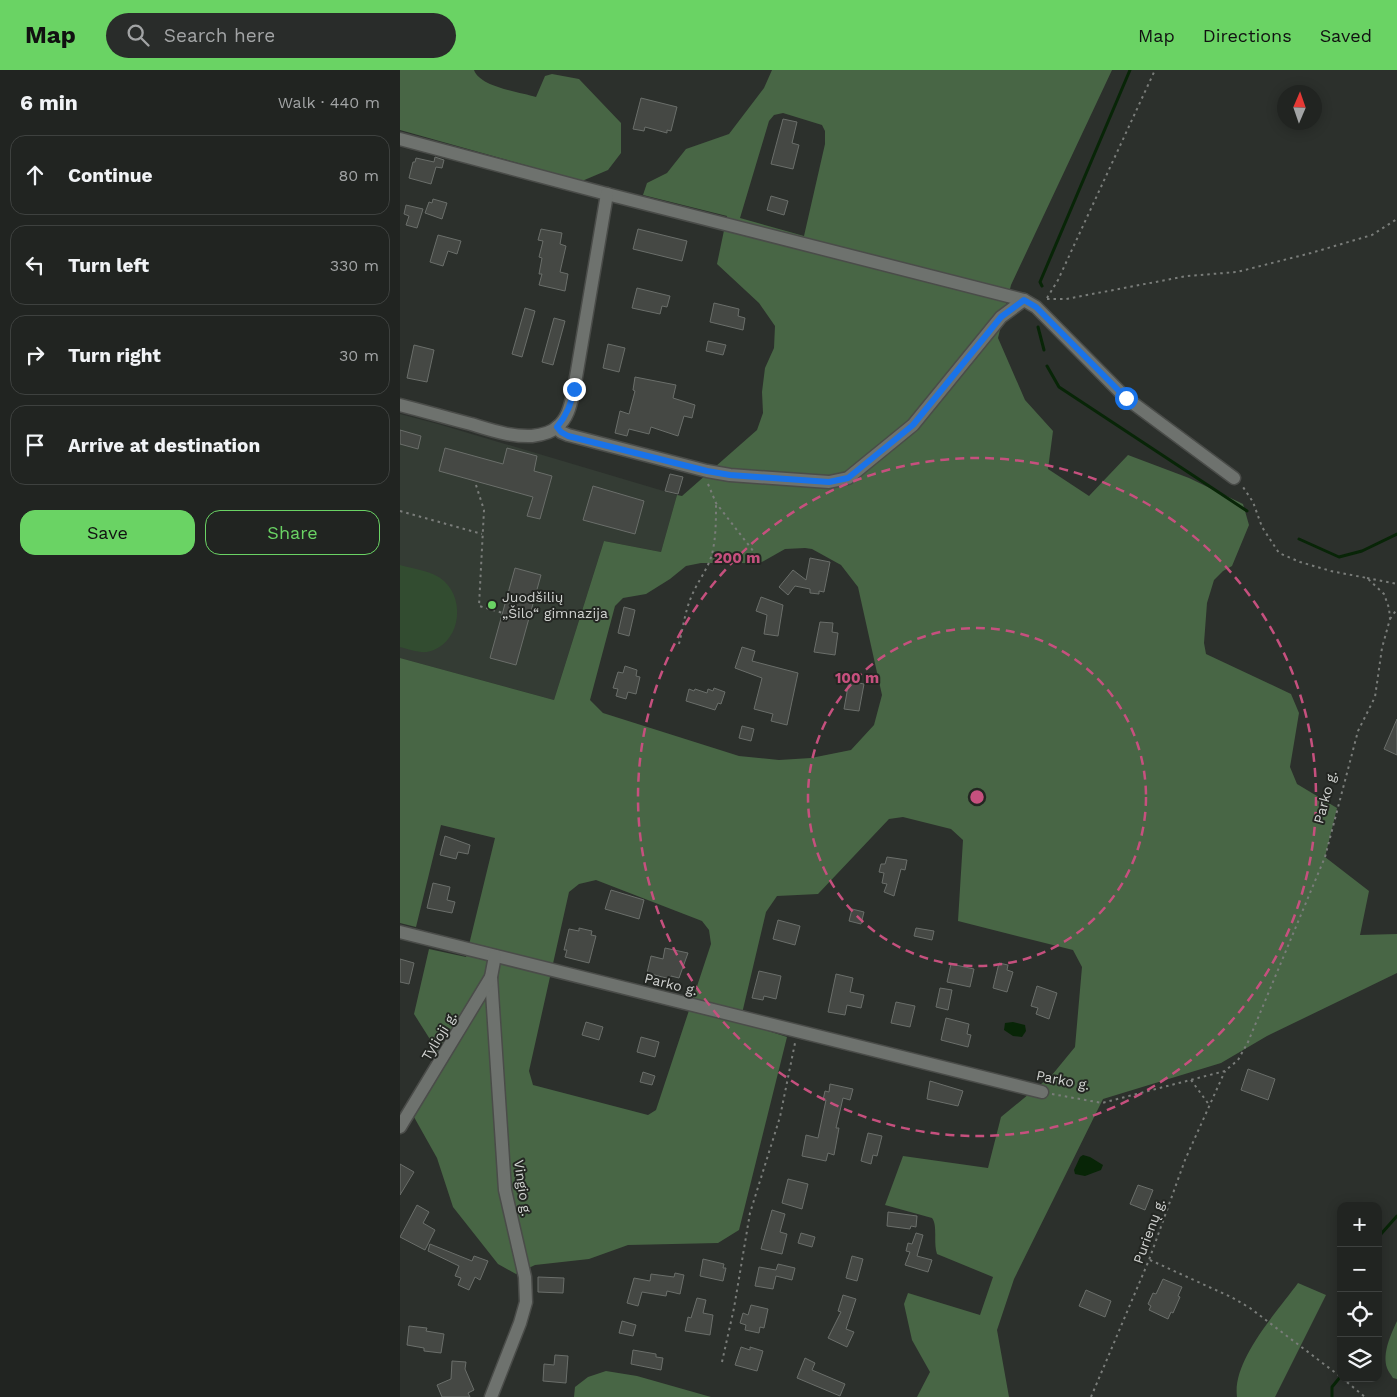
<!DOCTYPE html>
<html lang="en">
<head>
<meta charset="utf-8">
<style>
	:root { --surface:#212421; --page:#292c2a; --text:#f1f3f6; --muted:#a2a4a5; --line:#3e413f; --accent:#6ad364 }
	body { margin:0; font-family:"Work Sans",sans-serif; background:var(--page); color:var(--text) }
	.controls { position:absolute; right:15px; bottom:15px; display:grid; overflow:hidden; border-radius:10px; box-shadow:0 2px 12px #0003 }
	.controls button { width:45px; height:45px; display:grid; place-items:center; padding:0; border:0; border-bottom:1px solid var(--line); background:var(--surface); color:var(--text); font:25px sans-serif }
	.compass { position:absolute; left:877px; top:15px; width:45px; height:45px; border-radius:50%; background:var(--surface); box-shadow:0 2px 12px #0003; rotate:2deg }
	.stop { position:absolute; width:15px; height:15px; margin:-11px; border:4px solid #1a73e8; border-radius:50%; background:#fff }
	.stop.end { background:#1a73e8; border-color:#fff; box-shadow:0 1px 5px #0008 }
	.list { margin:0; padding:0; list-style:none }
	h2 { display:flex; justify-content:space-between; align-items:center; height:65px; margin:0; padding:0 20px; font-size:21px }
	h2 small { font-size:16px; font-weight:400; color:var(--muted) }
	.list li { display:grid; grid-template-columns:32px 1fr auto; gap:15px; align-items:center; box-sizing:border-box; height:80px; margin:0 10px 10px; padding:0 10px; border:1px solid var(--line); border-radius:15px }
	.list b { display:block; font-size:19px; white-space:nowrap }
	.list em { font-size:16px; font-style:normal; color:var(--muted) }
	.actions { display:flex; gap:10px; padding:15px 20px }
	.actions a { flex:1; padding:11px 0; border:1px solid var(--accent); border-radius:15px; text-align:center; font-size:18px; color:var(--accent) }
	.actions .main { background:var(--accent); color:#111 }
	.icon { flex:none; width:28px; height:28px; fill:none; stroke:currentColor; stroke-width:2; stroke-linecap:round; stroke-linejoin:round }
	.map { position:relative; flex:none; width:997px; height:1327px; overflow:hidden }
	header { display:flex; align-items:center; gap:30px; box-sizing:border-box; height:70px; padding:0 25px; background:var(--accent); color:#111 }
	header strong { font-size:24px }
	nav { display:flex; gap:28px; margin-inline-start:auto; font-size:18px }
	.search { width:350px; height:45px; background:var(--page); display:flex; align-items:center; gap:12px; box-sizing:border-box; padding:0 18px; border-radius:28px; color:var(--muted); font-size:19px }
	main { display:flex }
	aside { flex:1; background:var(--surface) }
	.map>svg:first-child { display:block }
</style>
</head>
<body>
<header>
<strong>Map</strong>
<div class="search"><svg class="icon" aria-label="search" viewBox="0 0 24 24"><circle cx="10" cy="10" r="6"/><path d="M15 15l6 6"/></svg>Search here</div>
<nav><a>Map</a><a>Directions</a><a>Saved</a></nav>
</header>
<main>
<aside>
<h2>6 min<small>Walk · 440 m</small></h2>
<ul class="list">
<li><svg class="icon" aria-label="ahead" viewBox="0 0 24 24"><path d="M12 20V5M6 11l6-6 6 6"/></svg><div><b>Continue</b></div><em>80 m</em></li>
<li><svg class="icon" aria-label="left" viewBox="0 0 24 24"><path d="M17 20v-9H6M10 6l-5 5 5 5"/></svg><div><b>Turn left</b></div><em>330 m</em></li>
<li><svg class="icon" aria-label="right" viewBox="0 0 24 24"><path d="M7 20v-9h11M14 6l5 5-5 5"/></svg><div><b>Turn right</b></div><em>30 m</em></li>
<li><svg class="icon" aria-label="arrive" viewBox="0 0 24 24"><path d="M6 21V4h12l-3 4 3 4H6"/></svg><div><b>Arrive at destination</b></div></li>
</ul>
<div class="actions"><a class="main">Save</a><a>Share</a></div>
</aside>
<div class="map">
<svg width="997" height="1327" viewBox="0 0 997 1327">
	<rect width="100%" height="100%" fill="#2c302c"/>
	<!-- built -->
	<path fill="#343c34" d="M 0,344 L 38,354 L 277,425 L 261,482 L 204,471 L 154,630 L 0,588 Z"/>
	<!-- green -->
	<path fill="#324c30" d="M 0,495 C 14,499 33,501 44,511 C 67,532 59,576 27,582 C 19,583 8,579 0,577 Z"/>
	<!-- forest -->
	<g fill="#486645" fill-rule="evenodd">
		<path d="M 0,0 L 74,0 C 80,17 119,22 136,27 L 145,6 L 152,4 L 179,9 L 221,53 L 221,83 L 208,100 L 182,111 L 0,60 Z"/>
		<path d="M 372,0 L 712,0 L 611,215 L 598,268 L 625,330 L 653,361 L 648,399 L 689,426 L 728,385 L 789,408 L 843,434 L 849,455 L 832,496 L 823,501 L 814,510 L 807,533 L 804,573 L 806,584 L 891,624 L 899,643 L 890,697 L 897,714 L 937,738 L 925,787 L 969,821 L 960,865 L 997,864 L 997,903 L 867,966 L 821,993 L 703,1029 L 614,1209 L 597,1260 L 609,1327 L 517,1327 L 530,1302 L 512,1270 L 504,1234 L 508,1223 L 580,1245 L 593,1207 L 537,1184 C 533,1172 538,1156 532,1148 L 485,1135 L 503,1086 L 588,1098 L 601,1047 L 652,1005 L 675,977 L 682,897 L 673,880 L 558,851 L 563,770 L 551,759 L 503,747 L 489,749 L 418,824 L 377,826 L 366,842 L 340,952 L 387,967 L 339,1160 L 318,1173 L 228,1175 L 189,1189 L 135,1195 L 116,1204 L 98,1194 L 53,1137 L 37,1088 L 14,1047 L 45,993 L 14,944 L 29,879 L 66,887 L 95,768 L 41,755 L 16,857 L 0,853 L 0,588 L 154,630 L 204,471 L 261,482 L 277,425 L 282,426 L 357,360 L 363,343 L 362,322 L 365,298 L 374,278 L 375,256 L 359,233 L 317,194 L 327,146 L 243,125 L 247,113 L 267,103 L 286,79 L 329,64 L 364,18 ZM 383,43 L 422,55 L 425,61 L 425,74 L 404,166 L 340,148 L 369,51 L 374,45 ZM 405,478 L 412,479 L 441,495 L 458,517 L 482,625 L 474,655 L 451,680 L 411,688 L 379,690 L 339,686 L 203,643 L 190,630 L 215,536 L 223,528 L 246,524 L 270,509 L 286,496 L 301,493 L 360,493 L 385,479 ZM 196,810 L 302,851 L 309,860 L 311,874 L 256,1040 L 248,1045 L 133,1015 L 129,1001 L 169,822 L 179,814 Z"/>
		<path d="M 898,1213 L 926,1225 L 875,1327 L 837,1327 C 832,1290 877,1242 898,1213 Z"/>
		<path d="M 997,1251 L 997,1309 L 993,1308 C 991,1305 988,1301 987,1298 C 982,1283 991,1264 997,1251 Z"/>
		<path d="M 206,1301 L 237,1306 L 311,1327 L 174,1327 L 175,1317 L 188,1307 Z"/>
	</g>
	<!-- water -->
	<g fill="#082507">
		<path d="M 613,952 L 625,955 L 626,961 L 622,967 L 613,966 L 604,960 L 605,953 Z"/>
		<path d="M 683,1085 L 690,1087 L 703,1095 L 701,1100 L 685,1106 L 675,1104 L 674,1100 L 680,1087 Z"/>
	</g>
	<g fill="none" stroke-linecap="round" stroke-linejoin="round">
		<!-- stream -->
		<g stroke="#082507" stroke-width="3">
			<path d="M 642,216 L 640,212 L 730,0"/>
			<path d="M 638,257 L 644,280"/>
			<path d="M 647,296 L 659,317 L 847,441"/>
			<path d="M 899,469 L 939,487 L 962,481 L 997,464"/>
			<path d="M 978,1171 L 981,1164 L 997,1146"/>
			<path d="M 932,1327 L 932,1317 L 941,1306"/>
		</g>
	</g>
	<!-- building -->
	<g fill="#454844" stroke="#6a6e6a">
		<path d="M 241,28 L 277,37 L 271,61 L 267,60 L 267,63 L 245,57 L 244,61 L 233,59 Z"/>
		<path d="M 383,49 L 397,52 L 392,73 L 399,75 L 393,99 L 371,94 Z"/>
		<path d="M 35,87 L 44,90 L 42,98 L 36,97 L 31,114 L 9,108 L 13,92 L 15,92 L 16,88 L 34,92 Z"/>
		<path d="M 371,126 L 388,131 L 384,145 L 367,140 Z"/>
		<path d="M 33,129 L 47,133 L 42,149 L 25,143 L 29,132 L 32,133 Z"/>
		<path d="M 6,135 L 23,139 L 17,158 L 6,155 L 9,146 L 4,144 Z"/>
		<path d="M 141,159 L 162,163 L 160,174 L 166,176 L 160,202 L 168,204 L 165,221 L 139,215 L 142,204 L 139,204 L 142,188 L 139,187 L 143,171 L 138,170 Z"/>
		<path d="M 238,159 L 287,171 L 282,191 L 233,179 Z"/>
		<path d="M 38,165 L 61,171 L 57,184 L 48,181 L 43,196 L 30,192 Z"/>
		<path d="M 237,218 L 270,226 L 267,237 L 262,236 L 260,244 L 232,238 Z"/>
		<path d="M 314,233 L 339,239 L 338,246 L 345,248 L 343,260 L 310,252 Z"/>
		<path d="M 125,238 L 135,241 L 122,287 L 112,284 Z"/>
		<path d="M 154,248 L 165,251 L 153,295 L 142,292 Z"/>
		<path d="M 308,271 L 326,275 L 323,285 L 306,281 Z"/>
		<path d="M 208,274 L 225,278 L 219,302 L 203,298 Z"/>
		<path d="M 14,275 L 34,280 L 27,312 L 7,308 Z"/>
		<path d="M 235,307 L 276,315 L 273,328 L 295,335 L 292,348 L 284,346 L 278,366 L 251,357 L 249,364 L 229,359 L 227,366 L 215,363 L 220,341 L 229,344 L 235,321 L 233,320 Z"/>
		<path d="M 0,360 L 21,366 L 18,379 L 0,374 Z"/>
		<path d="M 45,378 L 103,394 L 107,378 L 137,386 L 134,401 L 152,406 L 140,449 L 127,446 L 133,427 L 39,401 Z"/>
		<path d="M 270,404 L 283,407 L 278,424 L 265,421 Z"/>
		<path d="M 193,416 L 244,431 L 235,464 L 183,450 Z"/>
		<path d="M 410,488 L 430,492 L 424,522 L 419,521 L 419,524 L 410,523 L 410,519 L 395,516 L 388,525 L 379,517 L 393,500 L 406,510 Z"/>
		<path d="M 115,498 L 141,505 L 116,595 L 90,588 Z"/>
		<path d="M 361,527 L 383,535 L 378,566 L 364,564 L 367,545 L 356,541 Z"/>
		<path d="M 224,537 L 235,540 L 229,566 L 218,563 Z"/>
		<path d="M 420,552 L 433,553 L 432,562 L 438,563 L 435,585 L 414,582 Z"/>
		<path d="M 342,577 L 355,581 L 352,591 L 398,603 L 387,655 L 371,651 L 373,644 L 354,639 L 362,608 L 335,598 Z"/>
		<path d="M 225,596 L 237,600 L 236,606 L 240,607 L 236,624 L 228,622 L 226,629 L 216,626 L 218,619 L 213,618 L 218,602 L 223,603 Z"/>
		<path d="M 449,611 L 464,614 L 459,641 L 444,639 Z"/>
		<path d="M 314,618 L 325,622 L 321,634 L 318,633 L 315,640 L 286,631 L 289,619 L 294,621 L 295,619 L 307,623 L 308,619 L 313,621 Z"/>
		<path d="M 997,649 L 997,685 L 984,679 Z"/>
		<path d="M 342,656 L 354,659 L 351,671 L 339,668 Z"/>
		<path d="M 45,766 L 70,775 L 68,784 L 58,782 L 56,789 L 40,785 Z"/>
		<path d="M 487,787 L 507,790 L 505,800 L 501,799 L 494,826 L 484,822 L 487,814 L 482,813 L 484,803 L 479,802 L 481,794 L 485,794 Z"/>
		<path d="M 33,813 L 50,817 L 47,830 L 55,832 L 52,843 L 27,838 Z"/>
		<path d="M 211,820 L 244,830 L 239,849 L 205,839 Z"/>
		<path d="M 452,839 L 464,842 L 461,854 L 449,851 Z"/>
		<path d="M 378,850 L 400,856 L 395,875 L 373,869 Z"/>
		<path d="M 179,858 L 192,861 L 191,865 L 196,866 L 189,893 L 165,887 L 167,880 L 164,880 L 169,859 L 179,861 Z"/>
		<path d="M 516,858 L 534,861 L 532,870 L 514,866 Z"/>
		<path d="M 265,878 L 288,883 L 279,908 L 271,906 L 270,909 L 247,903 L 251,886 L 263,889 Z"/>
		<path d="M 0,889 L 14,893 L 9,914 L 0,912 Z"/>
		<path d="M 599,893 L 608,895 L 607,900 L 613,902 L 607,922 L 593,918 Z"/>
		<path d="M 551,894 L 574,899 L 570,917 L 547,912 Z"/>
		<path d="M 359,901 L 381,906 L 376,929 L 364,926 L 363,930 L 352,928 Z"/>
		<path d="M 436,904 L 453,908 L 450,922 L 464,925 L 461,938 L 447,935 L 445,945 L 428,942 Z"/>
		<path d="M 637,916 L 657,923 L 649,949 L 636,944 L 638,938 L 631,936 Z"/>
		<path d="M 540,918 L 552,920 L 548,940 L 536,937 Z"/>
		<path d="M 496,932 L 515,936 L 510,957 L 491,953 Z"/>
		<path d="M 546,948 L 569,954 L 567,964 L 571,965 L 568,977 L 541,970 Z"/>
		<path d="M 186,952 L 203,957 L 199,970 L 182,965 Z"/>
		<path d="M 241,967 L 259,972 L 255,987 L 237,982 Z"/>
		<path d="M 848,999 L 875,1009 L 868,1030 L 841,1020 Z"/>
		<path d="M 243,1002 L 255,1006 L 252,1015 L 240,1012 Z"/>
		<path d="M 530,1011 L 563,1021 L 558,1036 L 527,1029 Z"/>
		<path d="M 430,1014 L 453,1019 L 450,1030 L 443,1028 L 436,1058 L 439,1058 L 434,1085 L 428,1083 L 426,1091 L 402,1086 L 406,1065 L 418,1068 L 426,1030 L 423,1030 L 425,1021 L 429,1022 Z"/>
		<path d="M 468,1063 L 482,1066 L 477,1086 L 473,1085 L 471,1094 L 461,1091 Z"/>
		<path d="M 0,1094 L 14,1102 L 0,1125 Z"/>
		<path d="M 388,1109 L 408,1114 L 402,1139 L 382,1133 Z"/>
		<path d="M 738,1115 L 753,1120 L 745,1140 L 730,1134 Z"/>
		<path d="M 17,1135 L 29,1142 L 23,1153 L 35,1160 L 25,1180 L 0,1167 Z"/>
		<path d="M 372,1140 L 385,1144 L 380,1162 L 387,1164 L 382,1184 L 361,1179 Z"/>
		<path d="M 488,1142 L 517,1146 L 516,1157 L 511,1156 L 510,1159 L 487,1156 Z"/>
		<path d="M 401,1163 L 415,1167 L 412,1177 L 398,1173 Z"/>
		<path d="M 516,1163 L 523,1165 L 517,1186 L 532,1190 L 528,1202 L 505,1195 L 510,1182 L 506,1181 L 508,1173 L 512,1174 Z"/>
		<path d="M 30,1174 L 72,1191 L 74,1186 L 88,1191 L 80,1210 L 75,1207 L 69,1220 L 58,1215 L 61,1208 L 55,1206 L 59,1196 L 28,1181 Z"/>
		<path d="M 452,1186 L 463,1189 L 457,1211 L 446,1208 Z"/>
		<path d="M 303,1189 L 324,1194 L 323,1198 L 326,1198 L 323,1211 L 300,1206 Z"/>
		<path d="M 378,1194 L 395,1198 L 392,1210 L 376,1206 L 373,1219 L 355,1216 L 359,1197 L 376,1200 Z"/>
		<path d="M 275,1203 L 284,1205 L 280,1224 L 267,1221 L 266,1226 L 242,1222 L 238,1236 L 227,1233 L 234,1208 L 250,1211 L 251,1204 L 274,1207 Z"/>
		<path d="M 138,1207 L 164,1208 L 163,1223 L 138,1222 Z"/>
		<path d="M 763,1209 L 782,1217 L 778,1226 L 780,1227 L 773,1243 L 771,1242 L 768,1249 L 749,1240 L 751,1236 L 748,1234 L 753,1223 L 756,1224 Z"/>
		<path d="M 686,1220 L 711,1231 L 705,1247 L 679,1236 Z"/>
		<path d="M 443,1225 L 456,1229 L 446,1259 L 454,1262 L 447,1277 L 428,1268 L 441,1242 L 438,1241 Z"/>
		<path d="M 297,1228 L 306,1230 L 303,1243 L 313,1245 L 310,1265 L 285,1261 L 288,1247 L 291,1248 Z"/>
		<path d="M 351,1235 L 368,1239 L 364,1258 L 360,1257 L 359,1263 L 345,1260 L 346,1255 L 340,1253 L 343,1243 L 348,1245 Z"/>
		<path d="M 222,1251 L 236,1255 L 233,1266 L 219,1263 Z"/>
		<path d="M 9,1256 L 27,1258 L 26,1261 L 44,1264 L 41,1283 L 24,1281 L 24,1278 L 7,1275 Z"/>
		<path d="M 341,1277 L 350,1280 L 350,1277 L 363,1281 L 357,1301 L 335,1295 Z"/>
		<path d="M 233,1280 L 256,1284 L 256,1287 L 263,1288 L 261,1300 L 231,1294 Z"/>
		<path d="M 155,1285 L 168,1286 L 166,1313 L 143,1311 L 144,1294 L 154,1295 Z"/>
		<path d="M 405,1288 L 415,1293 L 412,1300 L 445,1314 L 440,1326 L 397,1308 Z"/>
		<path d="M 52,1291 L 66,1292 L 65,1299 L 74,1320 L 68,1323 L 70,1327 L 42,1327 L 37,1315 L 51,1309 Z"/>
	</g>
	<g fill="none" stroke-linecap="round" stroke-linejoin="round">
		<defs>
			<g id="street">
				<path d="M 0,69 L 207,124 L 624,230 L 636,237 L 726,328 L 834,408"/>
				<path d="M 0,335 C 24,341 47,348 71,354 C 91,360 111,367 132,366 C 140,365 151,363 157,357 C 169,348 171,332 174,319 L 207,124"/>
				<path d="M 157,357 L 161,362 L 168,365 L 307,401 L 330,405 L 429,412 L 448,408 L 513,355 L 601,247 L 624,230"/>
				<path d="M 0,862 L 642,1022"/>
				<path d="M 91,907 L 105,1120 L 125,1207 L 126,1232 L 120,1253 L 91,1327"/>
				<path d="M 0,1057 L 91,907 L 95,886"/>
			</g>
		</defs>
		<!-- street casing -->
		<use href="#street" stroke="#4a4c49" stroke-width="15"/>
		<!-- path -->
		<g stroke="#7a7d7a" stroke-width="2" stroke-dasharray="2.5 4" stroke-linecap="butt">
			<path d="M 647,228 L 658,210 L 755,0"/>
			<path d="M 647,229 L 666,229 L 787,206 L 837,202 L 911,183 L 972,165 L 997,149"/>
			<path d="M 308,414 L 316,433 L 354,482"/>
			<path d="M 76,415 L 84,440 L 79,536 L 103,543"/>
			<path d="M 0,441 L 82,464"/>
			<path d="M 967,508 L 997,514"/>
			<path d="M 990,549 L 997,539"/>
			<path d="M 279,574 C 283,558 285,541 292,525 C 298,511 308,499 312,484 C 316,468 316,450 316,433"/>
			<path d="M 791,1010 L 810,1036"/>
			<path d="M 652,1024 L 702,1033 L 825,1001 L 838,990 L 848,972 L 925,787 L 958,661 L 975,627 L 982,578 L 990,549 L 989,538 L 984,524 L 967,508 L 931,501 L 900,492 L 879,483 L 862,457 L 853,432 L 843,417"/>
			<path d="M 750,1190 L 831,1227 L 850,1238 L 941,1307"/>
			<path d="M 322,1292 L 334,1238 L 350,1143 L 380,1047 L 395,973"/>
			<path d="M 942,1308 L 965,1327"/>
			<path d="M 691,1327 L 749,1190 L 785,1090 L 825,1001"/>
		</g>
		<!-- street -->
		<use href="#street" stroke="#6e726e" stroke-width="12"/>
	</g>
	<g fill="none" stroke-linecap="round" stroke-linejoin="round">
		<!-- route -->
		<path stroke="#1a73e8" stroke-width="6" d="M 174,319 C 171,334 167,345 157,357 L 161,362 L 168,366 L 307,401 L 330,405 L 429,412 L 448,408 L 513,355 L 601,247 L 624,230 L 636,237 L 726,328"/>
	</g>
	<!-- distance rings -->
	<g fill="none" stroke="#c6507e" stroke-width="2.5" stroke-dasharray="9 6">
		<circle cx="577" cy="727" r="169"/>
		<circle cx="577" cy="727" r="339"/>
	</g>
	<!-- markers -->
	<circle fill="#6ad364" stroke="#232622" stroke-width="2" cx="92" cy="535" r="5"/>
	<g text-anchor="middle" stroke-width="4" stroke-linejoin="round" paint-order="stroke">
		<!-- poi labels -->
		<g font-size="14" fill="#d1d3d1" stroke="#232622" text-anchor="start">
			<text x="102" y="532">Juodšilių<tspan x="102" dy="16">„Šilo“ gimnazija</tspan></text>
		</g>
		<!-- street labels -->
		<g font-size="14" fill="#d1d3d1" stroke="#232622">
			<text transform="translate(925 727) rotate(-75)" y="5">Parko g.</text>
			<text transform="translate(271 914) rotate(14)" y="5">Parko g.</text>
			<text transform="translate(39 966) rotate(-59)" y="5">Tylioji g.</text>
			<text transform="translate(663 1010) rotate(11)" y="5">Parko g.</text>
			<text transform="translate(123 1118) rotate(82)" y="5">Vingio g.</text>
			<text transform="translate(749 1161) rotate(-70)" y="5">Purienų g.</text>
		</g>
	</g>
	<circle cx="577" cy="727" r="8" fill="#c6507e" stroke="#232622" stroke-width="2.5"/>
	<g font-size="15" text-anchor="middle" font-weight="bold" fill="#c6507e" stroke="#232622" stroke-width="4" stroke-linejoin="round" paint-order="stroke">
		<text x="337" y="493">200 m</text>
		<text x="457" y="613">100 m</text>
	</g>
</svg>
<div class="controls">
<button>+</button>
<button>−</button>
<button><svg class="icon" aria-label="locate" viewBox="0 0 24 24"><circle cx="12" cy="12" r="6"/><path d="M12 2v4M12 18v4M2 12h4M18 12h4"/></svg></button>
<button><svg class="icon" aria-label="layers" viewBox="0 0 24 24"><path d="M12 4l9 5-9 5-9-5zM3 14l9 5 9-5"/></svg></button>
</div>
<svg class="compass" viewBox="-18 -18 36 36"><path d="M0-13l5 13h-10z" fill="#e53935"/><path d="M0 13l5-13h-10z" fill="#a2a4a5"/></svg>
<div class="stop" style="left:726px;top:328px"></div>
<div class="stop end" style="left:174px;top:319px"></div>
</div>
</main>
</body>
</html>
